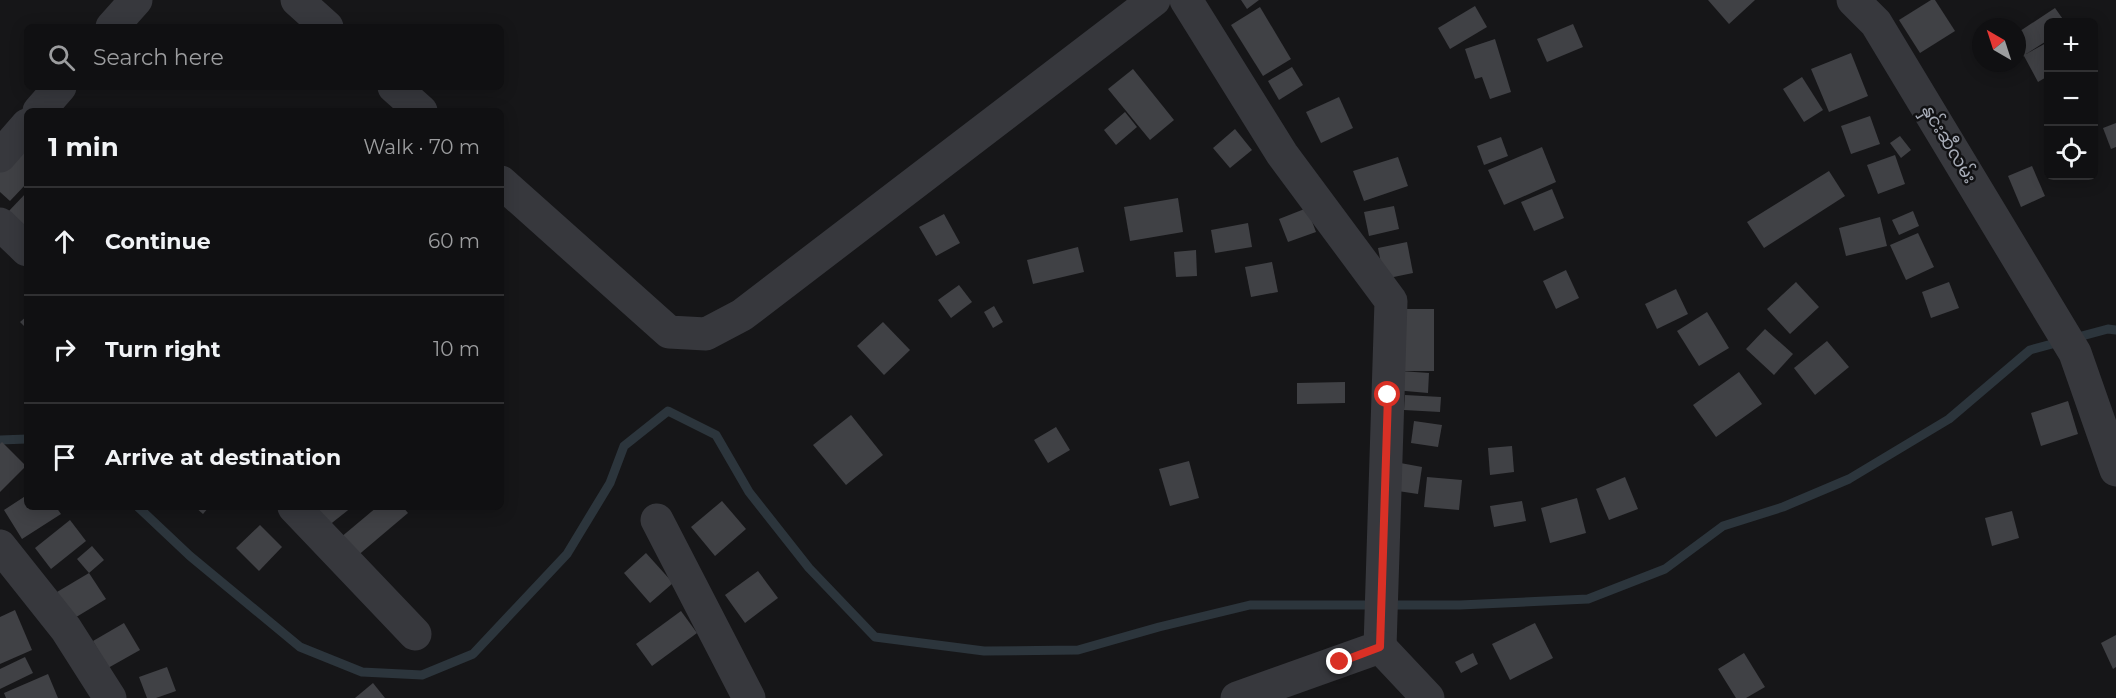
<!DOCTYPE html>
<html lang="en">
<head>
<meta charset="utf-8">
<style>
	:root { --surface:#101012; --page:#1e1e20; --text:#f1f3f6; --muted:#9c9d9f; --line:#303032 }
	body { margin:0; font-family:Montserrat,"Noto Sans Myanmar",sans-serif; background:var(--page); color:var(--text) }
	.controls { position:absolute; right:18px; top:18px; display:grid; overflow:hidden; border-radius:9px; box-shadow:0 3px 15px #0003 }
	.controls button { width:54px; height:54px; display:grid; place-items:center; padding:0; border:0; border-bottom:2px solid var(--line); background:var(--surface); color:var(--text); font:30px sans-serif }
	.compass { position:absolute; left:1972px; top:18px; width:54px; height:54px; border-radius:50%; background:var(--surface); box-shadow:0 3px 15px #0003; rotate:321deg }
	.stop { position:absolute; width:18px; height:18px; margin:-14px; border:4px solid #d93025; border-radius:50%; background:#fff }
	.stop.end { background:#d93025; border-color:#fff; box-shadow:0 2px 6px #0008 }
	.list { margin:0; padding:0; list-style:none }
	h2 { display:flex; justify-content:space-between; align-items:center; height:78px; margin:0; padding:0 24px; font-size:26px }
	h2 small { font-size:20px; font-weight:400; color:var(--muted) }
	.list li { display:grid; grid-template-columns:39px 1fr auto; gap:18px; align-items:center; box-sizing:border-box; height:108px; padding:0 24px; border-top:2px solid var(--line) }
	.list b { display:block; font-size:22px; white-space:nowrap }
	.list em { font-size:20px; font-style:normal; color:var(--muted) }
	.icon { flex:none; width:33px; height:33px; fill:none; stroke:currentColor; stroke-width:2; stroke-linecap:round; stroke-linejoin:round }
	.map { position:relative; flex:none; width:2116px; height:698px; overflow:hidden }
	.search { position:absolute; background:var(--surface); box-shadow:0 3px 15px #0003; left:24px; top:24px; width:480px; height:66px; display:flex; align-items:center; gap:15px; box-sizing:border-box; padding:0 21px; border-radius:9px; color:var(--muted); font-size:22px }
	.panel { position:absolute; background:var(--surface); box-shadow:0 3px 15px #0003; left:24px; top:108px; width:480px; height:402px; border-radius:9px }
	.map>svg:first-child { display:block }
</style>
</head>
<body>
<div class="map">
<svg width="2116" height="698" viewBox="0 0 2116 698">
	<rect width="100%" height="100%" fill="#161618"/>
	<g fill="none" stroke-linecap="round" stroke-linejoin="round">
		<!-- stream -->
		<g stroke="#2c353c" stroke-width="9">
			<path d="M 0,440 L 27,439"/>
			<path d="M 138,507 L 190,556 L 300,647 L 362,672 L 422,675 L 473,654 L 567,554 L 610,483 L 624,446 L 668,411 L 716,435 L 749,492 L 809,568 L 875,637 L 984,651 L 1078,650 L 1159,627 L 1250,605 L 1460,605 L 1588,599 L 1665,569 L 1723,526 L 1783,507 L 1849,479 L 1949,419 L 2030,350 L 2108,329 L 2116,330"/>
		</g>
	</g>
	<!-- building -->
	<g fill="#404145">
		<path d="M 1241,0 L 1259,0 L 1247,9 Z"/>
		<path d="M 1708,0 L 1755,0 L 1729,24 Z"/>
		<path d="M 1931,0 L 1935,0 L 1955,31 L 1920,53 L 1899,20 Z"/>
		<path d="M 1475,6 L 1487,27 L 1450,49 L 1438,28 Z"/>
		<path d="M 1260,7 L 1291,59 L 1263,76 L 1231,25 Z"/>
		<path d="M 2055,8 L 2065,22 L 2048,22 L 2048,40 L 2026,54 L 2048,42 L 2048,76 L 2038,82 L 2024,56 L 2017,60 L 2017,33 Z"/>
		<path d="M 1573,24 L 1583,47 L 1547,62 L 1537,39 Z"/>
		<path d="M 1495,39 L 1511,92 L 1490,99 L 1482,77 L 1475,79 L 1465,49 Z"/>
		<path d="M 1851,53 L 1868,96 L 1829,112 L 1811,69 Z"/>
		<path d="M 1292,67 L 1303,85 L 1279,100 L 1268,81 Z"/>
		<path d="M 1133,69 L 1174,120 L 1150,140 L 1108,89 Z"/>
		<path d="M 1802,77 L 1823,110 L 1804,122 L 1783,89 Z"/>
		<path d="M 1339,97 L 1353,128 L 1321,143 L 1306,112 Z"/>
		<path d="M 1125,112 L 1137,127 L 1116,145 L 1104,130 Z"/>
		<path d="M 1870,116 L 1880,144 L 1851,154 L 1841,126 Z"/>
		<path d="M 2116,123 L 2116,147 L 2111,149 L 2103,128 Z"/>
		<path d="M 1235,129 L 1252,150 L 1230,168 L 1213,148 Z"/>
		<path d="M 1900,136 L 1911,150 L 1901,158 L 1890,143 Z"/>
		<path d="M 1501,137 L 1508,156 L 1484,165 L 1477,146 Z"/>
		<path d="M 27,142 L 27,183 L 10,201 L 0,192 L 0,171 Z"/>
		<path d="M 1542,147 L 1556,182 L 1504,205 L 1488,170 Z"/>
		<path d="M 1895,155 L 1905,184 L 1878,194 L 1867,165 Z"/>
		<path d="M 1398,157 L 1408,186 L 1364,201 L 1353,171 Z"/>
		<path d="M 2032,166 L 2045,196 L 2021,207 L 2008,176 Z"/>
		<path d="M 1829,171 L 1845,196 L 1764,248 L 1747,222 Z"/>
		<path d="M 1552,189 L 1564,218 L 1534,231 L 1521,202 Z"/>
		<path d="M 27,192 L 27,233 L 7,213 Z"/>
		<path d="M 1178,198 L 1183,232 L 1130,241 L 1124,207 Z"/>
		<path d="M 1394,206 L 1399,229 L 1369,236 L 1364,212 Z"/>
		<path d="M 1307,208 L 1316,232 L 1288,242 L 1279,219 Z"/>
		<path d="M 1913,211 L 1919,226 L 1899,235 L 1892,220 Z"/>
		<path d="M 944,214 L 960,243 L 936,256 L 919,227 Z"/>
		<path d="M 1880,217 L 1887,246 L 1846,256 L 1839,228 Z"/>
		<path d="M 1248,223 L 1252,247 L 1215,253 L 1211,230 Z"/>
		<path d="M 1918,233 L 1934,267 L 1906,280 L 1890,245 Z"/>
		<path d="M 1407,242 L 1413,273 L 1384,279 L 1378,248 Z"/>
		<path d="M 1078,247 L 1084,272 L 1033,284 L 1027,260 Z"/>
		<path d="M 1196,250 L 1197,276 L 1176,277 L 1174,252 Z"/>
		<path d="M 1272,262 L 1278,292 L 1251,297 L 1245,267 Z"/>
		<path d="M 1566,270 L 1579,298 L 1556,309 L 1543,281 Z"/>
		<path d="M 1796,282 L 1819,307 L 1790,334 L 1767,309 Z"/>
		<path d="M 1949,282 L 1959,308 L 1931,318 L 1922,292 Z"/>
		<path d="M 959,285 L 972,302 L 951,318 L 938,300 Z"/>
		<path d="M 1676,289 L 1688,314 L 1657,329 L 1645,304 Z"/>
		<path d="M 994,306 L 1003,322 L 993,328 L 984,312 Z"/>
		<path d="M 1396,309 L 1434,309 L 1434,371 L 1400,371 L 1429,373 L 1428,393 L 1394,390 Z"/>
		<path d="M 1707,312 L 1729,348 L 1699,366 L 1677,331 Z"/>
		<path d="M 27,316 L 27,329 L 20,322 Z"/>
		<path d="M 883,322 L 910,350 L 884,375 L 857,346 Z"/>
		<path d="M 1765,329 L 1793,354 L 1774,375 L 1746,349 Z"/>
		<path d="M 1827,341 L 1849,367 L 1815,395 L 1794,368 Z"/>
		<path d="M 1739,372 L 1762,404 L 1716,437 L 1693,405 Z"/>
		<path d="M 1345,382 L 1345,403 L 1297,404 L 1297,383 Z"/>
		<path d="M 1405,395 L 1441,397 L 1440,412 L 1404,410 Z"/>
		<path d="M 2068,401 L 2078,434 L 2041,446 L 2031,413 Z"/>
		<path d="M 851,415 L 883,455 L 846,485 L 813,445 Z"/>
		<path d="M 1414,421 L 1442,425 L 1438,447 L 1411,443 Z"/>
		<path d="M 1056,427 L 1070,450 L 1048,463 L 1034,440 Z"/>
		<path d="M 2,442 L 26,466 L 0,492 L 0,444 Z"/>
		<path d="M 1512,446 L 1514,472 L 1490,475 L 1488,448 Z"/>
		<path d="M 1189,461 L 1199,498 L 1170,506 L 1159,469 Z"/>
		<path d="M 1395,462 L 1422,467 L 1418,494 L 1391,490 Z"/>
		<path d="M 1427,477 L 1462,480 L 1459,510 L 1424,507 Z"/>
		<path d="M 1625,477 L 1638,509 L 1609,520 L 1596,489 Z"/>
		<path d="M 27,495 L 27,507 L 56,507 L 61,514 L 22,539 L 4,510 Z"/>
		<path d="M 1577,498 L 1586,533 L 1550,543 L 1541,508 Z"/>
		<path d="M 722,501 L 746,529 L 715,556 L 691,527 Z"/>
		<path d="M 1522,501 L 1526,521 L 1494,527 L 1490,506 Z"/>
		<path d="M 195,507 L 209,507 L 203,514 Z"/>
		<path d="M 316,507 L 352,507 L 328,526 Z"/>
		<path d="M 377,507 L 403,507 L 408,513 L 356,557 L 340,538 Z"/>
		<path d="M 2012,511 L 2019,538 L 1992,546 L 1985,518 Z"/>
		<path d="M 70,520 L 86,541 L 51,569 L 35,548 Z"/>
		<path d="M 260,525 L 282,547 L 259,571 L 236,548 Z"/>
		<path d="M 92,546 L 104,560 L 89,573 L 77,559 Z"/>
		<path d="M 646,553 L 673,583 L 650,603 L 624,573 Z"/>
		<path d="M 758,571 L 778,598 L 745,623 L 725,595 Z"/>
		<path d="M 89,573 L 106,599 L 73,619 L 57,592 Z"/>
		<path d="M 15,610 L 32,650 L 0,664 L 0,617 Z"/>
		<path d="M 681,611 L 697,633 L 652,666 L 636,644 Z"/>
		<path d="M 124,623 L 140,650 L 108,668 L 93,641 Z"/>
		<path d="M 1535,623 L 1553,658 L 1510,680 L 1492,644 Z"/>
		<path d="M 2116,635 L 2116,667 L 2113,669 L 2101,643 Z"/>
		<path d="M 1473,653 L 1478,664 L 1461,673 L 1455,662 Z"/>
		<path d="M 1744,653 L 1765,687 L 1746,698 L 1736,698 L 1718,669 Z"/>
		<path d="M 25,657 L 33,673 L 0,689 L 0,669 Z"/>
		<path d="M 167,667 L 176,691 L 156,698 L 147,698 L 139,677 Z"/>
		<path d="M 48,674 L 58,698 L 6,698 L 4,693 Z"/>
		<path d="M 373,683 L 385,698 L 355,698 Z"/>
	</g>
	<g fill="none" stroke-linecap="round" stroke-linejoin="round">
		<!-- minor -->
		<g stroke="#37383d" stroke-width="33">
			<path d="M 297,0 L 327,27"/>
			<path d="M 1186,0 L 1282,154 L 1391,301 L 1380,647 L 1237,698"/>
			<path d="M 1853,0 L 1876,23 L 2075,353 L 2116,470"/>
			<path d="M 112,27 L 136,0"/>
			<path d="M 394,87 L 421,111"/>
			<path d="M 39,111 L 60,87"/>
			<path d="M 0,156 L 27,125"/>
			<path d="M 501,182 L 669,332 L 706,334 L 742,315 L 1154,0"/>
			<path d="M 0,224 L 27,250"/>
			<path d="M 294,507 L 415,634"/>
			<path d="M 657,520 L 749,698"/>
			<path d="M 0,546 L 66,629 L 110,698"/>
			<path d="M 1380,647 L 1428,698"/>
		</g>
	</g>
	<g fill="none" stroke-linecap="round" stroke-linejoin="round">
		<!-- route -->
		<path stroke="#d93025" stroke-width="8" d="M 1340,662 L 1380,647 L 1388,395"/>
	</g>
	<g text-anchor="middle" stroke-width="5" stroke-linejoin="round" paint-order="stroke">
		<!-- street labels -->
		<g font-size="18" fill="#a8adb8" stroke="#111113">
			<text transform="translate(1949 144) rotate(59)" y="6">နှင်းဆီလမ်း</text>
		</g>
	</g>
</svg>
<div class="controls">
<button>+</button>
<button>−</button>
<button><svg class="icon" aria-label="locate" viewBox="0 0 24 24"><circle cx="12" cy="12" r="6"/><path d="M12 2v4M12 18v4M2 12h4M18 12h4"/></svg></button>
</div>
<svg class="compass" viewBox="-18 -18 36 36"><path d="M0-13l5 13h-10z" fill="#e53935"/><path d="M0 13l5-13h-10z" fill="#9c9d9f"/></svg>
<div class="stop" style="left:1388px;top:395px"></div>
<div class="stop end" style="left:1340px;top:662px"></div>
<div class="search"><svg class="icon" aria-label="search" viewBox="0 0 24 24"><circle cx="10" cy="10" r="6"/><path d="M15 15l6 6"/></svg>Search here</div>
<section class="panel">
<h2>1 min<small>Walk · 70 m</small></h2>
<ul class="list">
<li><svg class="icon" aria-label="ahead" viewBox="0 0 24 24"><path d="M12 20V5M6 11l6-6 6 6"/></svg><div><b>Continue</b></div><em>60 m</em></li>
<li><svg class="icon" aria-label="right" viewBox="0 0 24 24"><path d="M7 20v-9h11M14 6l5 5-5 5"/></svg><div><b>Turn right</b></div><em>10 m</em></li>
<li><svg class="icon" aria-label="arrive" viewBox="0 0 24 24"><path d="M6 21V4h12l-3 4 3 4H6"/></svg><div><b>Arrive at destination</b></div></li>
</ul>
</section>
</div>
</body>
</html>
